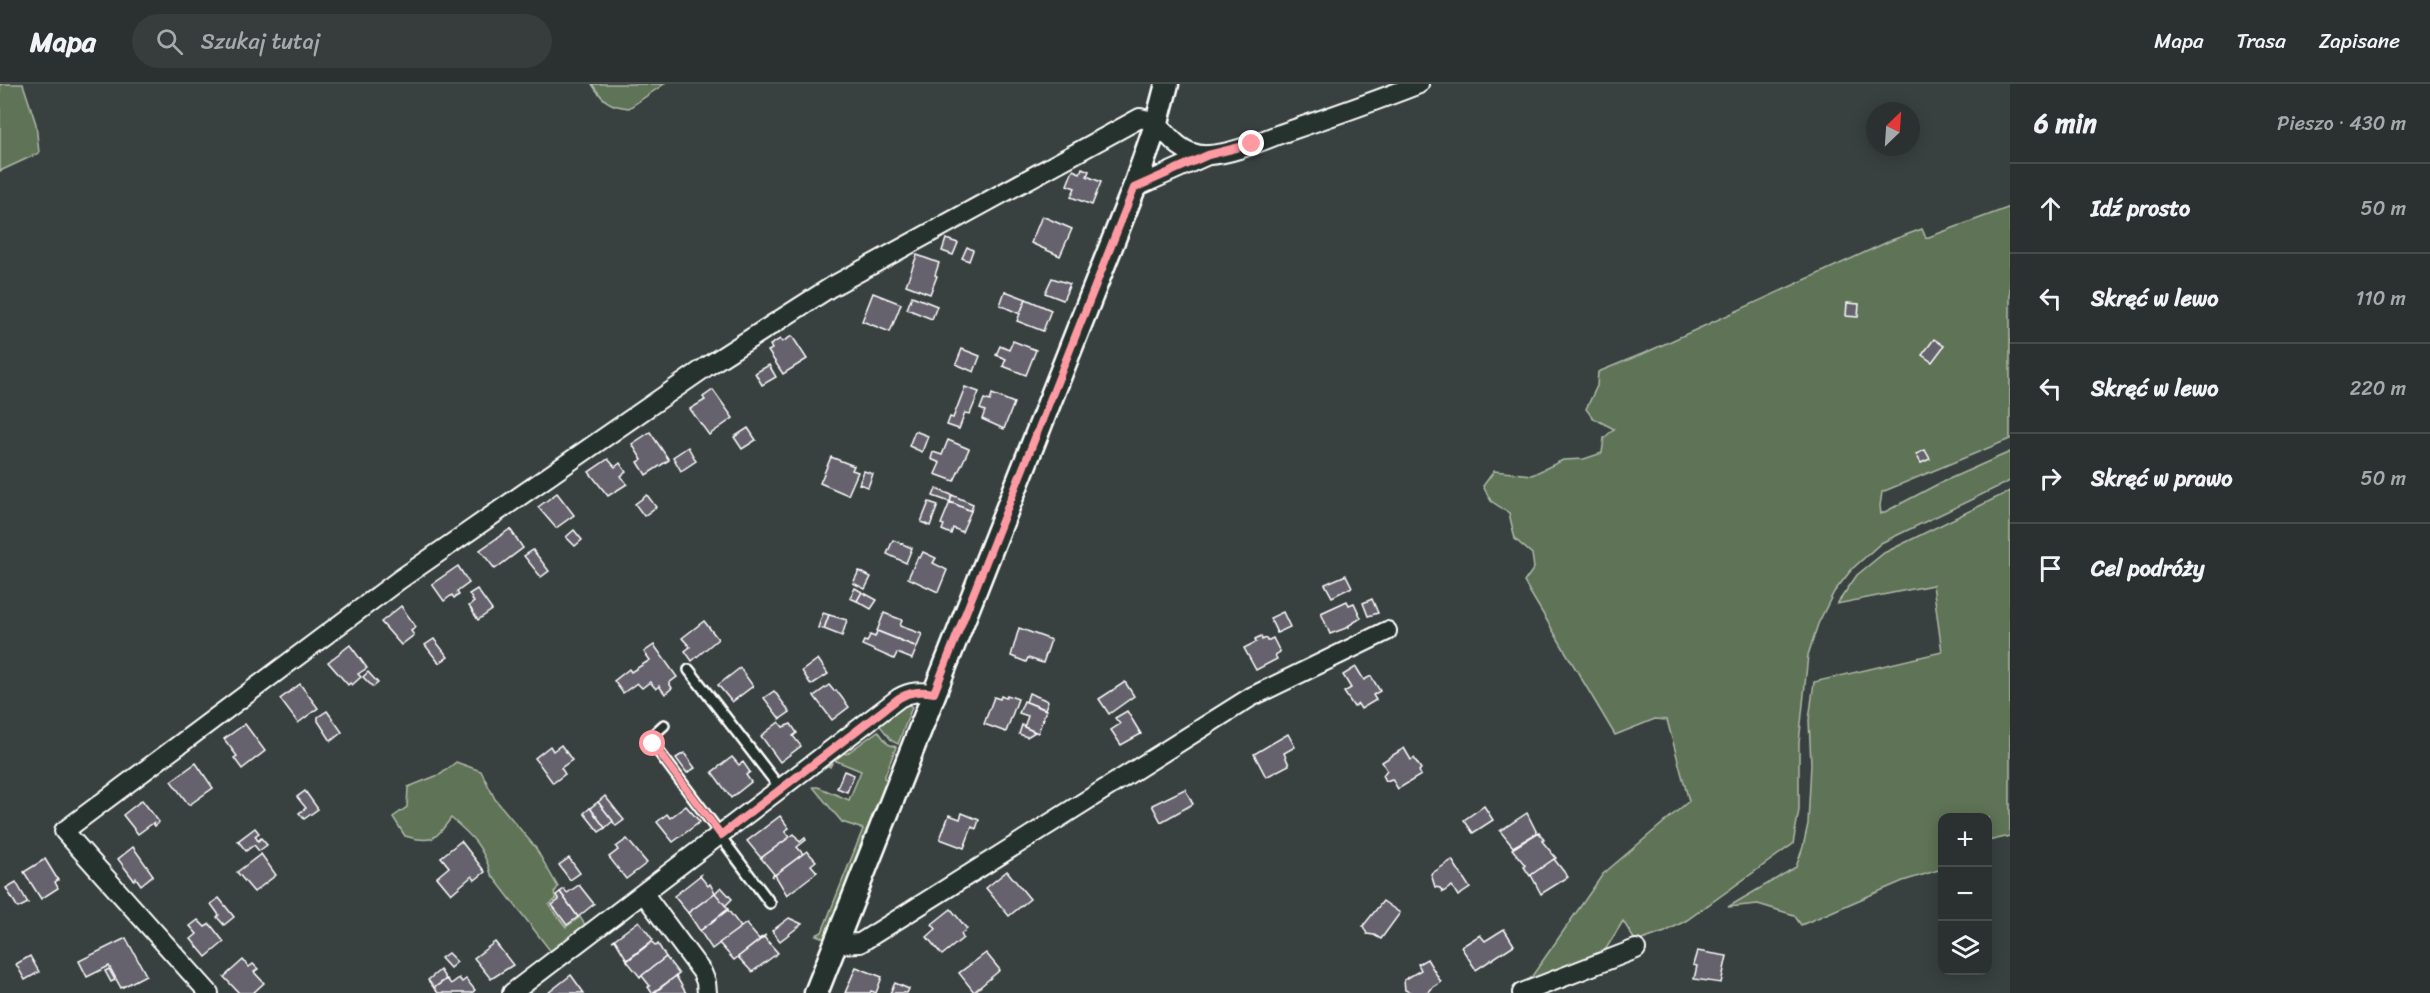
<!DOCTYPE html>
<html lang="pl">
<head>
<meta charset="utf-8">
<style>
	:root { --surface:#2b3130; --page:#373d3c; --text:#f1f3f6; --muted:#a6a9ab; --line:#474c4c }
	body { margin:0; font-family:Sriracha,sans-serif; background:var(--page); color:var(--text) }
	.controls { position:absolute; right:18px; bottom:18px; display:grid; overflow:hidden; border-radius:12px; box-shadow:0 3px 15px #0003 }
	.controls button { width:54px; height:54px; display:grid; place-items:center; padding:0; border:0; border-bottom:2px solid var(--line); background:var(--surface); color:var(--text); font:30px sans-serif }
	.compass { position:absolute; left:1866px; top:18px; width:54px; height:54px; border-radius:50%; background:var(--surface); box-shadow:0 3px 15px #0003; rotate:25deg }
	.stop { position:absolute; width:18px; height:18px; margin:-14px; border:4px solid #ff9aa2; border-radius:50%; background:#fff }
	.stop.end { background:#ff9aa2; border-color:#fff; box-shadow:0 2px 6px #0008 }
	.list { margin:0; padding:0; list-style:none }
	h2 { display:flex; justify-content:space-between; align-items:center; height:78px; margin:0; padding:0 24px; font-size:26px }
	h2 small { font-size:20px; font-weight:400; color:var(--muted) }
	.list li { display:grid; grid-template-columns:39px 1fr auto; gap:18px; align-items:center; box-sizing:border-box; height:90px; padding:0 24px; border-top:2px solid var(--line) }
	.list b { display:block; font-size:22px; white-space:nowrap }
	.list em { font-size:20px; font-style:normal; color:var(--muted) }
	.icon { flex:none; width:33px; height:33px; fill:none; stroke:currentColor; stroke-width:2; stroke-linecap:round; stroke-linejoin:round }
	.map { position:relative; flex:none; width:2010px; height:909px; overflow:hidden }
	header { display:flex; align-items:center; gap:36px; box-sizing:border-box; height:84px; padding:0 30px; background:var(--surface); border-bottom:2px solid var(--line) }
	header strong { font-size:28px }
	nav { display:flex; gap:33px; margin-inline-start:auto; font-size:21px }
	.search { width:420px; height:54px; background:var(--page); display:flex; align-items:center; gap:15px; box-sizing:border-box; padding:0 21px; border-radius:33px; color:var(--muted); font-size:22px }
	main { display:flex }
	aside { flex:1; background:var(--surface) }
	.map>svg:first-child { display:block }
</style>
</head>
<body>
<header>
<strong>Mapa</strong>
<div class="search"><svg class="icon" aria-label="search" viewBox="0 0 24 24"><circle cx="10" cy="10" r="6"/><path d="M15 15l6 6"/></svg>Szukaj tutaj</div>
<nav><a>Mapa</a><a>Trasa</a><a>Zapisane</a></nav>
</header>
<main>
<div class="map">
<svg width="2010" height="909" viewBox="0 0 2010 909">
	<rect width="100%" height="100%" fill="#394140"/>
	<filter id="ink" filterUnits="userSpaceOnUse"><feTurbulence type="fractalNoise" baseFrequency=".0167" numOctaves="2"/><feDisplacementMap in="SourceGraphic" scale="12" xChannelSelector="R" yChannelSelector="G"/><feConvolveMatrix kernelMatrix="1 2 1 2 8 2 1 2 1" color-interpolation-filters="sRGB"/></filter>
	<g filter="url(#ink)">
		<!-- green -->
		<g fill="#5f7356" stroke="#afb9aa" stroke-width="1.5">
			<path d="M 0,0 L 23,0 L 36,40 L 39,69 L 0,87 Z"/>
			<path d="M 592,0 L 664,0 L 629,24 C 609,22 603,17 592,0 Z"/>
			<path d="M 2010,123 L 2010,355 L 1882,408 L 1880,422 L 1881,430 L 1940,399 L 2010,368 L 2010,397 L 1881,459 L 1852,485 L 1834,508 L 1818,540 L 1808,571 L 1799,659 L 1799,726 L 1793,760 L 1687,836 L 1665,848 L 1636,858 L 1623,837 L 1593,886 L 1529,909 L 1530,895 L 1603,790 L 1689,717 L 1667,636 L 1655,635 L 1615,651 L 1524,498 L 1534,484 L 1532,470 L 1515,455 L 1509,429 L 1491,417 L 1483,402 L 1494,387 L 1532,391 L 1563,376 L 1584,375 L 1602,369 L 1604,354 L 1614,345 L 1593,334 L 1586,325 L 1597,302 L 1598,288 L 1647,268 L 1892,156 L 1922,145 L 1926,154 Z"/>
			<path d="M 2010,407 L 2010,752 L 1988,757 L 1988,734 L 1942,734 L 1942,785 L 1903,797 L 1801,841 L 1794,831 L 1758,820 L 1728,823 L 1796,783 L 1803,763 L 1808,740 L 1811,680 L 1809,636 L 1814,598 L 1942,568 L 1933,501 L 1837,520 L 1857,491 L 1884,469 Z"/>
			<path d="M 906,619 L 912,623 L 898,660 L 892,657 L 877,638 Z"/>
			<path d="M 878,647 L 888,660 L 896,663 L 884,694 L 889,696 L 826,855 L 816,851 L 822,848 L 863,745 L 842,738 L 813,703 L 818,703 L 849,716 L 861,687 L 834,676 L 830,683 L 823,679 L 840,665 L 846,670 Z"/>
			<path d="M 456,678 L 481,687 L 495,715 L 535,763 L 558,803 L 554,809 L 556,815 L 549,821 L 566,843 L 580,833 L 586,842 L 552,869 L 491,790 C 483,762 472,752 451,734 C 435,756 432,760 405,752 L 393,733 L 407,723 L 408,703 L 441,690 Z"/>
		</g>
		<!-- building -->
		<g fill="#65626d" stroke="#fff" stroke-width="1.5">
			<path d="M 1082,84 L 1089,87 L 1087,92 L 1101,98 L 1092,121 L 1071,113 L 1075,104 L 1067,101 L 1073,86 L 1080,89 Z"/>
			<path d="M 1042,132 L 1072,145 L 1060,172 L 1031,159 Z"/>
			<path d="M 946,155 L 958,159 L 953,171 L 942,167 Z"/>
			<path d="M 967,163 L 973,166 L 969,177 L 962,174 Z"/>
			<path d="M 917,171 L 939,179 L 935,191 L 937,192 L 930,210 L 906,201 Z"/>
			<path d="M 1052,194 L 1070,200 L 1063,216 L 1045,209 Z"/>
			<path d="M 1005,207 L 1026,215 L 1020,230 L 1000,221 Z"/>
			<path d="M 873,209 L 901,220 L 890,248 L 862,237 Z"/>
			<path d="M 912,212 L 937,222 L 932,235 L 907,225 Z"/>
			<path d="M 1026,215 L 1051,226 L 1043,247 L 1017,237 Z"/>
			<path d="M 1847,219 L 1859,220 L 1858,233 L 1846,232 Z"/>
			<path d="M 792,252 L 807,275 L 783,290 L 768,267 L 772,265 L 770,261 L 780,255 L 782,258 Z"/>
			<path d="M 1934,255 L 1944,262 L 1932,278 L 1922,271 Z"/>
			<path d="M 1013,257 L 1036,266 L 1026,291 L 1003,282 L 1006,275 L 996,271 L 1000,262 L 1009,266 Z"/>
			<path d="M 962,265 L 980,272 L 974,288 L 956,280 Z"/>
			<path d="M 769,281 L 776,293 L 762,301 L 755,289 Z"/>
			<path d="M 965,303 L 979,308 L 970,330 L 965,329 L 959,345 L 947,341 L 950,333 L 953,334 Z"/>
			<path d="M 713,306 L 733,334 L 709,351 L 690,325 L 705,316 L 703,313 Z"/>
			<path d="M 992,310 L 1014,319 L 1004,345 L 982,335 L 985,327 L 980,325 L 984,315 L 990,317 Z"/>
			<path d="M 748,344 L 756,356 L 742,365 L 734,353 Z"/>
			<path d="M 915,347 L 928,352 L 922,368 L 909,362 Z"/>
			<path d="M 650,348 L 669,376 L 646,391 L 638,378 L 642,376 L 632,360 Z"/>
			<path d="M 948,356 L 969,365 L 954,397 L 935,390 L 940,379 L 931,375 L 933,368 L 942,371 Z"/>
			<path d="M 688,363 L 696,377 L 681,387 L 673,373 Z"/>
			<path d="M 1925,366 L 1930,375 L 1921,379 L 1916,370 Z"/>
			<path d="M 831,373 L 854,382 L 852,386 L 858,388 L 848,411 L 820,399 Z"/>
			<path d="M 608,375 L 615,383 L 620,379 L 626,388 L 621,392 L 627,400 L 608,412 L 589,388 Z"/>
			<path d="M 864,387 L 873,390 L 868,403 L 859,400 Z"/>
			<path d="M 936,405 L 952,411 L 950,418 L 933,412 Z"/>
			<path d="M 557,409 L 574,431 L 556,444 L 538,423 Z"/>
			<path d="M 647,411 L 656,423 L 644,432 L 635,420 Z"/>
			<path d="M 952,411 L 973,420 L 971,427 L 950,418 Z"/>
			<path d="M 929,418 L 938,421 L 930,442 L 921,438 Z"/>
			<path d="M 950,418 L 971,427 L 962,448 L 953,444 L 951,450 L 942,446 L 944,441 L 941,440 Z"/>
			<path d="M 510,445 L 523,464 L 495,485 L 480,466 Z"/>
			<path d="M 574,446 L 582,456 L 575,462 L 566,453 Z"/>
			<path d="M 893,456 L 912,464 L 906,479 L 887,470 Z"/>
			<path d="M 533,466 L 549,487 L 541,493 L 524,472 Z"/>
			<path d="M 923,468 L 936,474 L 933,479 L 947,486 L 938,508 L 908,494 L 918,473 L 920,474 Z"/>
			<path d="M 458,482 L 469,499 L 457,508 L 459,511 L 454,514 L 452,511 L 444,517 L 432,500 Z"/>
			<path d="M 859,487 L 871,493 L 865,505 L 853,499 Z"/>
			<path d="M 1346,491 L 1352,503 L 1332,513 L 1325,500 Z"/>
			<path d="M 855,504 L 862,508 L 857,517 L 850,514 Z"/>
			<path d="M 477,505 L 492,526 L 478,536 L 469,522 L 474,518 L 469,510 Z"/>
			<path d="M 862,508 L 877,516 L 871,525 L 857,517 Z"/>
			<path d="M 1372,515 L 1378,529 L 1368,532 L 1363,519 Z"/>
			<path d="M 1347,517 L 1349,521 L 1354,519 L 1361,534 L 1348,542 L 1349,543 L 1330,550 L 1321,529 Z"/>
			<path d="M 401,522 L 416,543 L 411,547 L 414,551 L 401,561 L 381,538 Z"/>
			<path d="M 1283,528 L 1290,543 L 1277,549 L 1270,534 Z"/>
			<path d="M 823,529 L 829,531 L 824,545 L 818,544 Z"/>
			<path d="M 884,529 L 902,536 L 900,542 L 922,550 L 917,563 L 877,547 Z"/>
			<path d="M 829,531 L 847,536 L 842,552 L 824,545 Z"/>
			<path d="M 704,537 L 718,555 L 692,577 L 685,567 L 690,563 L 682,554 Z"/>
			<path d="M 1019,544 L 1051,556 L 1043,579 L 1028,574 L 1026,578 L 1011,572 Z"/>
			<path d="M 877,547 L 917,563 L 912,575 L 897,569 L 894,575 L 862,561 L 864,557 L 867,558 L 870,551 L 875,553 Z"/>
			<path d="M 1261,552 L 1262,556 L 1266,554 L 1267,557 L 1273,554 L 1280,568 L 1275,571 L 1277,575 L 1256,586 L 1244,564 L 1256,558 L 1255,555 Z"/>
			<path d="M 434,555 L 448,573 L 439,579 L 425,561 Z"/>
			<path d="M 350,561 L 367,584 L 358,590 L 361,593 L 352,601 L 350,599 L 348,601 L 328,578 Z"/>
			<path d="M 654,561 L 677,593 L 669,599 L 672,604 L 665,610 L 659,602 L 656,605 L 650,598 L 642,604 L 637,599 L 623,609 L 614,597 L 629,585 L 631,588 L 650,576 L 644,568 Z"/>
			<path d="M 818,575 L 828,590 L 811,601 L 802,587 Z"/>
			<path d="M 1356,583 L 1364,596 L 1371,592 L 1380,607 L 1373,611 L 1376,616 L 1361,625 L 1358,620 L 1354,623 L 1344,608 L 1351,604 L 1343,591 Z"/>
			<path d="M 740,584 L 753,602 L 732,618 L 718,601 Z"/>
			<path d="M 368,588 L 378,599 L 373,603 L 363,593 Z"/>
			<path d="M 1125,598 L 1134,612 L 1109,630 L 1099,615 Z"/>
			<path d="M 300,600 L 318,624 L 298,639 L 280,615 Z"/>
			<path d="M 829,601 L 834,607 L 836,606 L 849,623 L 832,636 L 814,612 Z"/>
			<path d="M 774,607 L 790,628 L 780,635 L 764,614 Z"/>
			<path d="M 1029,609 L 1048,617 L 1045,625 L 1026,618 Z"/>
			<path d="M 1007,611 L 1018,615 L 1006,648 L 984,640 L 994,613 L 1000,615 L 1001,612 L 1006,614 Z"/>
			<path d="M 1024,617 L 1046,626 L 1038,649 L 1024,643 L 1028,632 L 1019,629 Z"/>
			<path d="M 327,627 L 342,648 L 331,657 L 318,637 L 318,633 Z"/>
			<path d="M 1127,627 L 1141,650 L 1121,661 L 1111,646 L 1120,640 L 1115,634 Z"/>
			<path d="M 779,638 L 783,643 L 791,640 L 797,649 L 793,652 L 801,662 L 780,678 L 761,652 Z"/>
			<path d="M 245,640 L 265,667 L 242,685 L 234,674 L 237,672 L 224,655 Z"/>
			<path d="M 1022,641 L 1024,643 L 1035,648 L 1027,653 L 1019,650 Z"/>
			<path d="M 1288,650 L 1295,663 L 1284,669 L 1289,681 L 1266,693 L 1254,670 Z"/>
			<path d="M 561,661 L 572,676 L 561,684 L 565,690 L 553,699 L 535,674 L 550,662 L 553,667 Z"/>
			<path d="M 1404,664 L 1411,676 L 1414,674 L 1421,685 L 1419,687 L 1421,691 L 1398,705 L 1392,695 L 1386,697 L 1383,691 L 1387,686 L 1382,678 Z"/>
			<path d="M 684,669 L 695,684 L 687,689 L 676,674 Z"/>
			<path d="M 732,673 L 739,681 L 743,678 L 750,688 L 746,691 L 751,698 L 731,714 L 712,688 Z"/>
			<path d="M 196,679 L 213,704 L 189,721 L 171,697 Z"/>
			<path d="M 844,687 L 854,691 L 847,708 L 837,704 Z"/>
			<path d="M 1185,705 L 1193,720 L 1161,738 L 1152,721 Z"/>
			<path d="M 305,707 L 318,725 L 304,735 L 299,729 L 306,724 L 297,713 Z"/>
			<path d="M 605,712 L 624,736 L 616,742 L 598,718 Z"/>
			<path d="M 142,716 L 159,738 L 155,742 L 153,739 L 138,750 L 123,731 Z"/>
			<path d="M 598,718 L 613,737 L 605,744 L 590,724 Z"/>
			<path d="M 686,722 L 700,738 L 673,758 L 657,738 L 667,730 L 670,734 Z"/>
			<path d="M 1484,722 L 1493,736 L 1473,749 L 1464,736 Z"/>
			<path d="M 590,724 L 605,744 L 599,748 L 584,729 Z"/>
			<path d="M 962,729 L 979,736 L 976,745 L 972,743 L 964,764 L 940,755 L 949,731 L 960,735 Z"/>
			<path d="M 1527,729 L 1537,749 L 1513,763 L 1500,747 Z"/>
			<path d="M 780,732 L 789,744 L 785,747 L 790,753 L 761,774 L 747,757 Z"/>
			<path d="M 255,744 L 259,749 L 255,752 L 258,757 L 261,754 L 267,761 L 259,767 L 254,761 L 246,767 L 238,757 Z"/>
			<path d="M 1539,748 L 1544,756 L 1542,757 L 1556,774 L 1530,792 L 1524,783 L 1525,781 L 1512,765 Z"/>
			<path d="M 794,750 L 800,758 L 805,754 L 806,756 L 797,763 L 803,770 L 772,793 L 774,790 L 761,774 Z"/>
			<path d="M 627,755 L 647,779 L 626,795 L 609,773 L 618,766 L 616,763 Z"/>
			<path d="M 461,757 L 485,788 L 475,796 L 472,792 L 451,810 L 437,793 L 449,783 L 441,773 Z"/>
			<path d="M 133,763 L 153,791 L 141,801 L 136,794 L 134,796 L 118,775 Z"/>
			<path d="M 807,767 L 816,777 L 811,781 L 817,788 L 787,811 L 775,791 Z"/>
			<path d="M 261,770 L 276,791 L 254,808 L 237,788 Z"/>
			<path d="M 569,774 L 580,789 L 570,796 L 559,781 Z"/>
			<path d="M 45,775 L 58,796 L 55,798 L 58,804 L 41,815 L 24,788 Z"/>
			<path d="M 1554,775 L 1568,793 L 1541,810 L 1531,791 Z"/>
			<path d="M 1452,776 L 1470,804 L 1458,812 L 1452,802 L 1443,808 L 1440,804 L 1435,803 L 1431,790 Z"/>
			<path d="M 1007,787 L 1030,815 L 1009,832 L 986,804 Z"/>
			<path d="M 702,790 L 700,792 L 708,802 L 710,800 L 715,809 L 688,829 L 674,812 Z"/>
			<path d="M 16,798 L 28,819 L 18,824 L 6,804 Z"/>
			<path d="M 579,801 L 594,820 L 578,833 L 560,808 L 564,805 L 567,809 Z"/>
			<path d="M 721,803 L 732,815 L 725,822 L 714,810 Z"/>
			<path d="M 560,808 L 578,833 L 567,841 L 552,821 L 559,816 L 556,811 Z"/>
			<path d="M 715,809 L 728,825 L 700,847 L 688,829 Z"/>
			<path d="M 219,814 L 234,833 L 224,841 L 217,833 L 219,831 L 211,820 Z"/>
			<path d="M 1383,817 L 1400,829 L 1381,855 L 1374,851 L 1367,850 L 1363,842 Z"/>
			<path d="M 951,825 L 967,845 L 961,850 L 963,854 L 942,871 L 927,853 L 936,845 L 932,840 Z"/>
			<path d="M 728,826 L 741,843 L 712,865 L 700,847 Z"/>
			<path d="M 789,834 L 802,840 L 780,857 L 772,847 Z"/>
			<path d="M 198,836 L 205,843 L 210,840 L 224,858 L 206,873 L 191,855 L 197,850 L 190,842 Z"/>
			<path d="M 639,837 L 653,856 L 627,876 L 615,856 L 612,857 Z"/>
			<path d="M 748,838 L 746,840 L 759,855 L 766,851 L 734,876 L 719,859 Z"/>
			<path d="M 1504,845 L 1514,861 L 1476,886 L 1461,863 L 1480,851 L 1485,857 Z"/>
			<path d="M 764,853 L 778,869 L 752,888 L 738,873 Z"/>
			<path d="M 126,854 L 146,891 L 121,904 L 109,882 L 87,893 L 79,877 Z"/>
			<path d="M 495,858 L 513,881 L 491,895 L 474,874 Z"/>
			<path d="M 652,858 L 656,862 L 658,860 L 666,873 L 640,893 L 627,877 Z"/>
			<path d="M 1697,867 L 1727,872 L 1721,899 L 1694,895 L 1697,882 L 1693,881 Z"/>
			<path d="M 448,869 L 457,878 L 450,884 L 441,874 Z"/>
			<path d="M 986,869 L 1000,886 L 974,908 L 959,889 Z"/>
			<path d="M 30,872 L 39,888 L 25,896 L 16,880 Z"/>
			<path d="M 666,873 L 679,890 L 652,909 L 648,903 L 650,902 L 642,892 L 640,893 Z"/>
			<path d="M 1427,875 L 1441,898 L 1432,904 L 1428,909 L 1412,909 L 1405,906 L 1404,896 L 1421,886 L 1418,880 Z"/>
			<path d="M 243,876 L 249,883 L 253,880 L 258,885 L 254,888 L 264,899 L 253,909 L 239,909 L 224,893 Z"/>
			<path d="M 856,883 L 882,893 L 876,909 L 871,907 L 870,909 L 845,909 Z"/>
			<path d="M 109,885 L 115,896 L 111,898 L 105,887 Z"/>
			<path d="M 440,886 L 446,895 L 434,904 L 428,896 Z"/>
			<path d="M 571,891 L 584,909 L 548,909 Z"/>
			<path d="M 676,892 L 686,909 L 654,909 Z"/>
			<path d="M 459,894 L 462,898 L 466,895 L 475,906 L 472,909 L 438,909 L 434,904 L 447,895 L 451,900 Z"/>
			<path d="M 895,899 L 909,905 L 907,909 L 890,909 Z"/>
		</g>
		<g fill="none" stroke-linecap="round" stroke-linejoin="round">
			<defs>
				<g id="service">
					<path d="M 689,586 L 780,704"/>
					<path d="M 664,641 L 654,650 L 653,660 L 721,751"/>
					<path d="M 720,752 L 770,819"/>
				</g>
				<g id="minor">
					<path d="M 1134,104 L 1208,71"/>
					<path d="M 644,810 L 702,888 L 706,898 L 707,909"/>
					<path d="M 835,860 L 860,859 L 1251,613 L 1387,547"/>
					<path d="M 209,909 L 64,747 L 399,496 L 706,283 L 831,203 L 1140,34 L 1157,38 C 1170,55 1185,73 1209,71 C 1231,70 1259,58 1280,50 C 1327,34 1373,18 1419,0"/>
					<path d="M 512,909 L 899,614 C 911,607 921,608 934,609"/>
					<path d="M 1522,909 L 1636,865"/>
				</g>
				<path id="tertiary" d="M 816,909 L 1134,104 L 1157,38 L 1167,0"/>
			</defs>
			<!-- service casing -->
			<use href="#service" stroke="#fff" stroke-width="14"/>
			<!-- minor casing -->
			<use href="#minor" stroke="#fff" stroke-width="22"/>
			<!-- tertiary casing -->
			<use href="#tertiary" stroke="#fff" stroke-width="27"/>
			<!-- service -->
			<use href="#service" stroke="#26332d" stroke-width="9"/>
			<!-- minor -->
			<use href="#minor" stroke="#26332d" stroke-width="18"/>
			<!-- tertiary -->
			<use href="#tertiary" stroke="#26332d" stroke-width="22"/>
		</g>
	</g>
	<g fill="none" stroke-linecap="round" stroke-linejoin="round" filter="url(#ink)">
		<!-- route -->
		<path stroke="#ff9aa2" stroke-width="8" d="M 653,660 L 721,751 L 899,614 C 911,607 921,607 934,609 L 1134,104 L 1208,71 L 1252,60"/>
	</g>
</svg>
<div class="controls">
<button>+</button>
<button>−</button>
<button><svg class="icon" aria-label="layers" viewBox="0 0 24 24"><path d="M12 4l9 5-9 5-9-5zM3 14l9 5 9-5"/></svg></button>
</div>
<svg class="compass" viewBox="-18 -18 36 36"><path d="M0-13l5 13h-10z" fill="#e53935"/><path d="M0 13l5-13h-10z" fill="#a6a9ab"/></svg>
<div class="stop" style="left:653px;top:660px"></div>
<div class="stop end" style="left:1252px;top:60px"></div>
</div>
<aside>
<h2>6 min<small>Pieszo · 430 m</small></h2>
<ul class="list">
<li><svg class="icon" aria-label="ahead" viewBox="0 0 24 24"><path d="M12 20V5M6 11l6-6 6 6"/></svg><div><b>Idź prosto</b></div><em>50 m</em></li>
<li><svg class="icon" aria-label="left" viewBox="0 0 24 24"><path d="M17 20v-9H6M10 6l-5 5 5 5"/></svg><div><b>Skręć w lewo</b></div><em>110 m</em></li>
<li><svg class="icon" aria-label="left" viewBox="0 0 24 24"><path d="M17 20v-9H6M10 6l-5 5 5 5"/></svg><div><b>Skręć w lewo</b></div><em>220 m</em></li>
<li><svg class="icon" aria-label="right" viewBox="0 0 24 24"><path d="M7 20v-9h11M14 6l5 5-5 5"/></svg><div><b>Skręć w prawo</b></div><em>50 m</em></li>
<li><svg class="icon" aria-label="arrive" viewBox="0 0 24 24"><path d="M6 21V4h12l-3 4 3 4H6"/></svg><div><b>Cel podróży</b></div></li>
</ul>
</aside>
</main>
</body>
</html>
